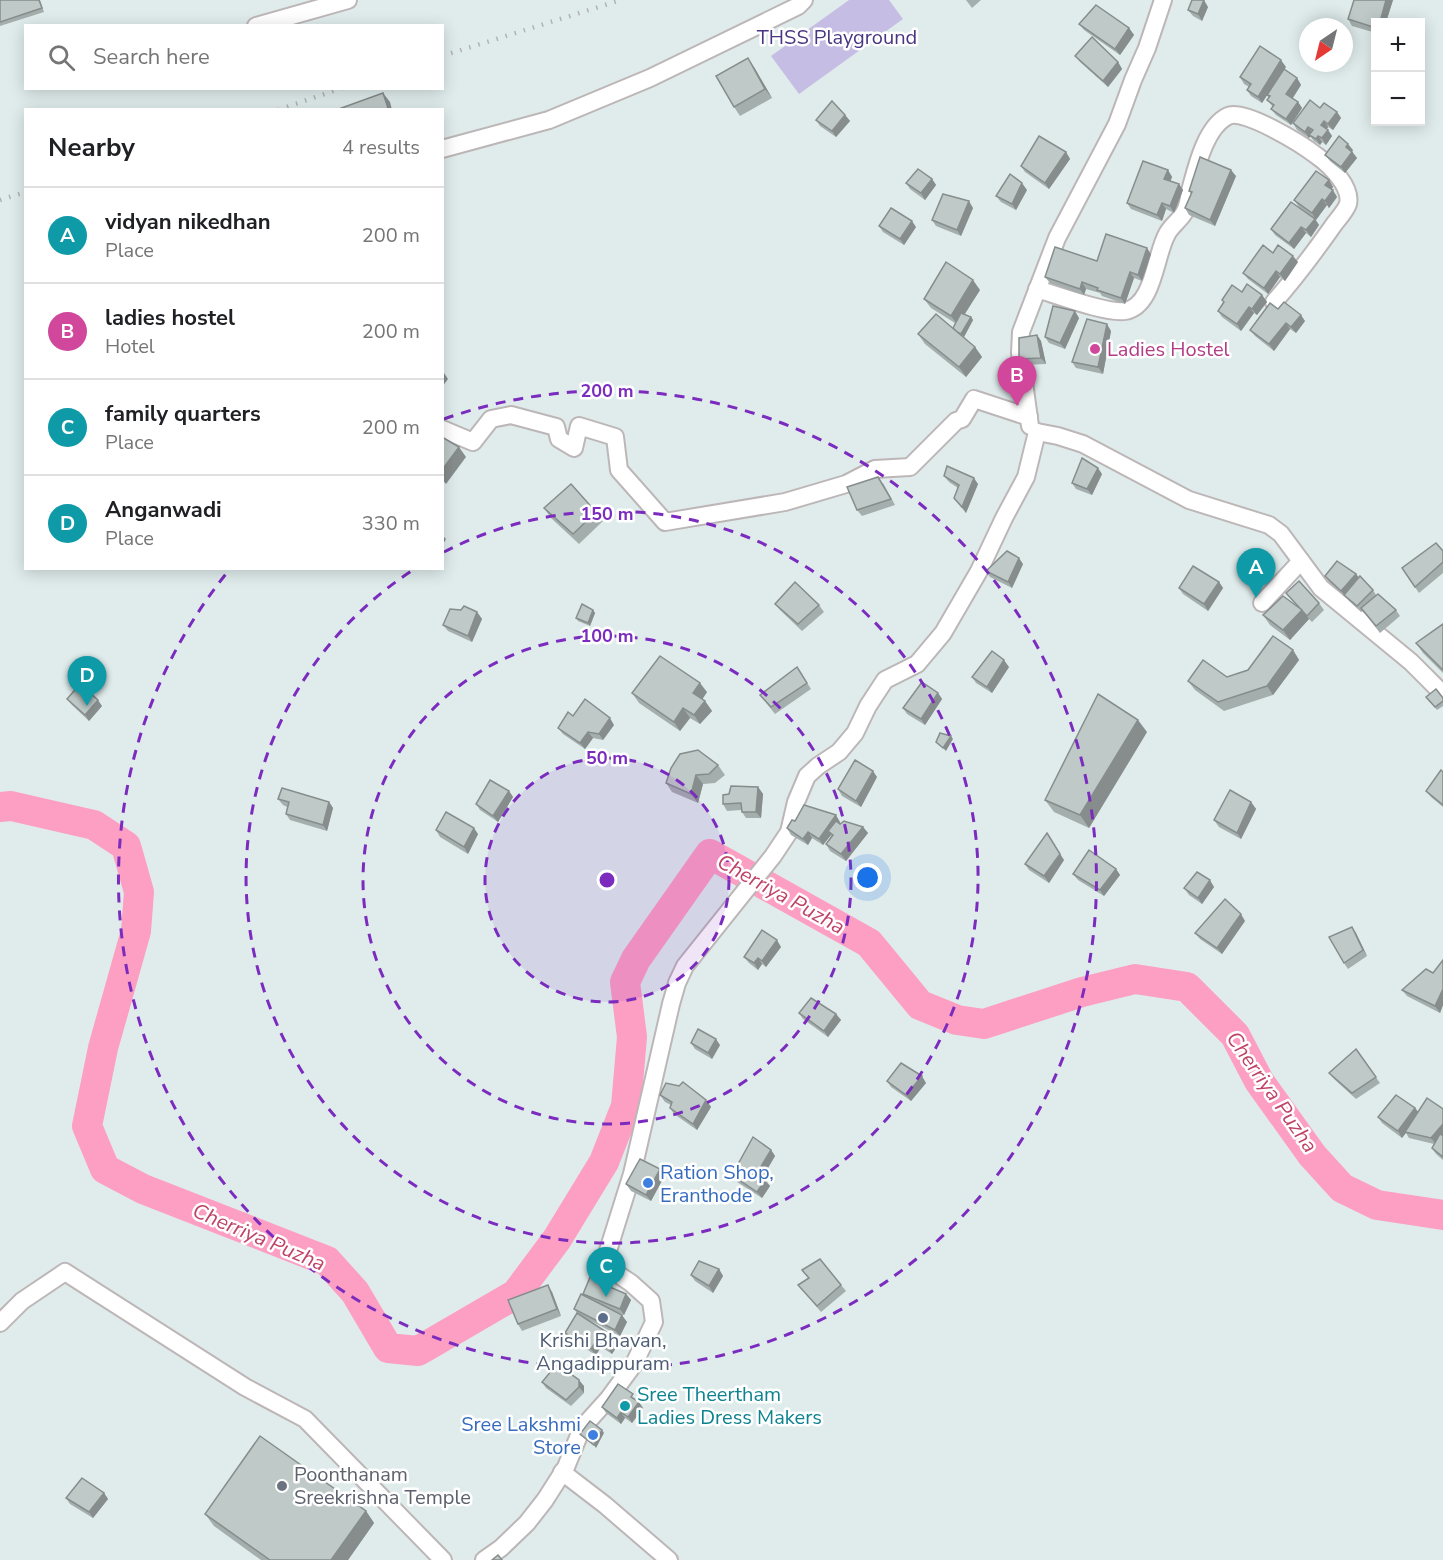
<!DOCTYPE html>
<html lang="en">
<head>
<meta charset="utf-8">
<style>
	:root { --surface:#fff; --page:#f2f2f2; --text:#202124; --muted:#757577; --line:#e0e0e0; --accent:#ea580c }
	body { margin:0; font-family:"Nunito Sans",sans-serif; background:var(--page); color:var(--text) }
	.controls { position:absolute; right:18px; top:18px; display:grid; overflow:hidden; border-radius:0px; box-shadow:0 3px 15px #0003 }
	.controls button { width:54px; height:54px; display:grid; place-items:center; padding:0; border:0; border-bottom:2px solid var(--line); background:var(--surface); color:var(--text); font:30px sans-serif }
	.compass { position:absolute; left:1299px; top:18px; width:54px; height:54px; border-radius:50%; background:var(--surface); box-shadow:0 3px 15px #0003; rotate:215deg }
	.you { position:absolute; left:868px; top:878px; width:21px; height:21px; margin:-15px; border:4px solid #fff; border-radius:50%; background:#1a73e8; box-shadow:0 0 0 9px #1a73e833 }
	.badge { display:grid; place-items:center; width:39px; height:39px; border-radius:50%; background:var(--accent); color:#fff; font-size:20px; font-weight:700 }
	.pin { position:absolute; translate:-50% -50px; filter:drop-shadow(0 2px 3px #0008) }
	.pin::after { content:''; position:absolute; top:32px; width:21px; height:18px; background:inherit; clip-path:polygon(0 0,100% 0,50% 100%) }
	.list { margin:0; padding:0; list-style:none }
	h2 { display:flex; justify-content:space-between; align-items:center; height:78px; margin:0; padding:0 24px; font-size:26px }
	h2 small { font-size:20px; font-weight:400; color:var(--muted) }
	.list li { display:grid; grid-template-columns:39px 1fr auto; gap:18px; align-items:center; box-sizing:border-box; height:96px; padding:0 24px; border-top:2px solid var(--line) }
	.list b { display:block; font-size:22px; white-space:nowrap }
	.list p { margin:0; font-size:20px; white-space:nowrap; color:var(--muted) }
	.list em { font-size:20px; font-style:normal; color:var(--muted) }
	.icon { flex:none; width:33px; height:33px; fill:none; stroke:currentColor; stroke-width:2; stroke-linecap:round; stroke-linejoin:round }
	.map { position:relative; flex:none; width:1443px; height:1560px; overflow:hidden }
	.search { position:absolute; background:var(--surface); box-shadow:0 3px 15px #0003; left:24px; top:24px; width:420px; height:66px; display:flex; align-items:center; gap:15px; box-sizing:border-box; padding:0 21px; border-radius:0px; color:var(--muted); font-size:22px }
	.panel { position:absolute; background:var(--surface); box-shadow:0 3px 15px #0003; left:24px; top:108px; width:420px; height:462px; border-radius:0px }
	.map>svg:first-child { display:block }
</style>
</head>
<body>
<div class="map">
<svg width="1443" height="1560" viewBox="0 0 1443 1560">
	<rect width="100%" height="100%" fill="#e0ecec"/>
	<!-- green -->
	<path fill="#c5bde4" d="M 849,0 L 889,0 L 903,19 L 799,94 L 771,56 Z"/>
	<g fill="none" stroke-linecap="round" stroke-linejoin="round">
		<!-- river -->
		<path stroke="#fd9fc2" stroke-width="30" d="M 0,807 L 11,806 L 94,825 L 126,846 L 139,892 L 136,931 L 103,1048 L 87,1126 L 105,1169 L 143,1189 L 327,1261 L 355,1292 L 388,1348 L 418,1351 L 516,1294 L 557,1239 L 604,1162 L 626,1106 L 632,1037 L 625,982 L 636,959 L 710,854 L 869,943 L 920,1005 L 957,1020 L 984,1024 L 1082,992 L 1135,979 L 1187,987 L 1235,1035 L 1259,1081 L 1312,1155 L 1342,1188 L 1377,1205 L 1443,1215"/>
		<defs>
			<g id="minor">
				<path d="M 256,26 L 348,0"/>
				<path d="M 442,149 L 549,120 L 650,78 L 798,6 L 804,0"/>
				<path d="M 1037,289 C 1057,295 1107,314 1125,311 C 1154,306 1155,255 1167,234 C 1171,226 1179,221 1184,213 C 1188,207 1189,198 1190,191 C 1196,169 1205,127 1228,116 C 1244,108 1303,145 1317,156 C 1330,165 1352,187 1348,204 C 1346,210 1339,218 1335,223 C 1316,250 1296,277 1274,302"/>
				<path d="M 1030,426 L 1020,353 L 1021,332 L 1057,238 L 1117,124 L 1133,80 L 1147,48 L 1163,0"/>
				<path d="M 442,429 L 473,442 L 491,419 L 511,415 L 556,427 L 559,439 L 574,448 L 579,426 L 615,437 L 619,470 L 665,522 L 785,502 L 846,484 L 875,469 L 910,467 L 956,421 L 962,419 L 974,399 L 1029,417"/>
				<path d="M 1037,432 L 1058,436 L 1083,444 L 1189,500 L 1269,525 L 1281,534 L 1321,588 L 1411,662 L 1443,694"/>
				<path d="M 1262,603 L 1301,561"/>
				<path d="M 0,1323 L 22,1301 L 65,1272 L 245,1387 L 305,1419 L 443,1560"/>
				<path d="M 562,1472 L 605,1505 L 669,1560"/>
				<path d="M 484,1560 L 501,1548 L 527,1523 L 545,1500 L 566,1467 L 582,1428 L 609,1398 L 634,1364 L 654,1322 L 651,1301 L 631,1283 L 616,1273 L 607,1254 L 632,1174 L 671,1004 L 677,983 L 685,966 L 773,856 L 789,832 L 796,802 L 807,776 L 818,766 L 839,752 L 855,733 L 868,706 L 885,680 L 917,664 L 943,633 L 979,571 L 1004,518 L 1026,477 L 1037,432"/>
			</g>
		</defs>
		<!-- minor casing -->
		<use href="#minor" stroke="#bdb6b7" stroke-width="20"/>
		<!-- minor -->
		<use href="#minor" stroke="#fff" stroke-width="16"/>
		<!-- rail -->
		<g stroke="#b3b2b2" stroke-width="4.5" stroke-dasharray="1.5 8" stroke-linecap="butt">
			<path d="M 442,56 L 621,0"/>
			<path d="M 278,110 L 342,88"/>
			<path d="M 0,200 L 26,192"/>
		</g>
	</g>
	<!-- wall -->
	<g fill="#a4aeac">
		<path d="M 0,0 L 40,0 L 44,12 L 0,26 Z"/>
		<path d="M 966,0 L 981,0 L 972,8 Z"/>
		<path d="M 1354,0 L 1393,0 L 1386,22 L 1376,22 L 1376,33 L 1352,26 L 1348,19 Z"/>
		<path d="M 1208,7 L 1202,21 L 1193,16 L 1188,10 Z"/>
		<path d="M 1079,24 L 1129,28 L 1134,35 L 1120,55 L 1084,30 Z"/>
		<path d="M 1075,56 L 1118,62 L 1122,69 L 1108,87 L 1080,62 Z"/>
		<path d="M 754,67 L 772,98 L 740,116 L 734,107 Z"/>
		<path d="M 1286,67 L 1277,80 L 1297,78 L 1301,85 L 1292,98 L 1298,102 L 1302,108 L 1291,125 L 1276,115 L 1271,109 L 1273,107 L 1267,100 L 1269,98 L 1267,95 L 1262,103 L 1251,96 L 1247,90 L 1249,87 L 1244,84 L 1240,77 Z"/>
		<path d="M 1337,112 L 1341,118 L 1333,130 L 1328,127 L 1327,129 L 1332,136 L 1326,145 L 1322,142 L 1320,145 L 1314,141 L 1310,136 L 1309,138 L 1297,130 L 1293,123 Z"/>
		<path d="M 845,115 L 850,121 L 836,137 L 820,126 L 816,120 Z"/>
		<path d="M 1353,150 L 1352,151 L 1357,158 L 1345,173 L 1330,161 L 1325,155 Z"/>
		<path d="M 1066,152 L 1070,159 L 1049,189 L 1025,172 L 1021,166 Z"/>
		<path d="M 1168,170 L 1172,177 L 1170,181 L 1179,184 L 1183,190 L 1174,213 L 1166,209 L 1162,221 L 1131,209 L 1127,203 Z"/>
		<path d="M 1236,176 L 1215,226 L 1189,215 L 1185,208 L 1191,194 L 1189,191 Z"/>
		<path d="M 932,179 L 936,185 L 925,200 L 910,189 L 906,183 Z"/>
		<path d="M 1329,180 L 1333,187 L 1331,189 L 1337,197 L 1329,208 L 1327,205 L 1316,220 L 1299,207 L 1294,200 Z"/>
		<path d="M 1027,190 L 1016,210 L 1001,202 L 996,196 Z"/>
		<path d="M 973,208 L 961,236 L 936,226 L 932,220 Z"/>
		<path d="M 1315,219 L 1319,225 L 1311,237 L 1306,233 L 1294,249 L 1275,235 L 1271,229 Z"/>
		<path d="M 879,226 L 916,227 L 904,245 L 883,232 Z"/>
		<path d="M 1273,253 L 1298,262 L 1285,281 L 1280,277 L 1268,294 L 1248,279 L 1243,273 Z"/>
		<path d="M 1151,254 L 1142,281 L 1134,278 L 1125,304 L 1102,296 L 1100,293 L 1086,289 L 1084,295 L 1050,283 L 1045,277 L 1097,261 Z"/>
		<path d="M 980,290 L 964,314 L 971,317 L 973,320 L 964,337 L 962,336 L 975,347 L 982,357 L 966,377 L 925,344 L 918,334 L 953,328 L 955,323 L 931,308 L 924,299 Z"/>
		<path d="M 1242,292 L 1262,295 L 1267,302 L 1257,315 L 1254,313 L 1241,331 L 1222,317 L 1218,311 L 1224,303 L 1222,300 Z"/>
		<path d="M 1278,309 L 1305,321 L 1296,333 L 1290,329 L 1274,351 L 1255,336 L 1250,330 Z"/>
		<path d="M 1079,318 L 1065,349 L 1049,343 L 1045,337 Z"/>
		<path d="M 1111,331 L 1103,374 L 1076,368 L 1072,362 Z"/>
		<path d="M 1037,335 L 1041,341 L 1046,364 L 1023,365 L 1019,359 Z"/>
		<path d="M 1102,474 L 1092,495 L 1076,489 L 1072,483 Z"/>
		<path d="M 944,476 L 978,484 L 966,513 L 954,498 L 958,488 L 949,482 Z"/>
		<path d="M 883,483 L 895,505 L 862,516 L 857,510 Z"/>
		<path d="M 544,508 L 596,512 L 603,521 L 579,544 L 551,518 Z"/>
		<path d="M 1443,551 L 1443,573 L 1419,593 L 1402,568 Z"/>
		<path d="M 1023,564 L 1012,588 L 990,577 L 986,571 Z"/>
		<path d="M 1356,574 L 1359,578 L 1373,590 L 1376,595 L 1396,610 L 1400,616 L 1380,633 L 1363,611 L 1361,612 L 1349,601 L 1346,597 L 1329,582 L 1325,576 Z"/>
		<path d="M 1219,582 L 1223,588 L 1208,611 L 1183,594 L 1179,588 Z"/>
		<path d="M 1286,593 L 1319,603 L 1324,610 L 1312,622 L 1306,616 L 1309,619 L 1290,640 L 1270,625 L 1263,615 L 1297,606 Z"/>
		<path d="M 775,604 L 819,605 L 824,612 L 802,631 L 780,610 Z"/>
		<path d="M 593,610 L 595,613 L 590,626 L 578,621 L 576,618 Z"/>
		<path d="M 477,612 L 482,619 L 472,642 L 448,631 L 443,625 Z"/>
		<path d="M 1443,624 L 1443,673 L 1423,653 L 1416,643 Z"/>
		<path d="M 1293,650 L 1299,660 L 1273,695 L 1224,711 L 1195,690 L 1188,681 L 1227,677 L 1248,670 Z"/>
		<path d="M 797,667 L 811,689 L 775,714 L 760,695 Z"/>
		<path d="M 1009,667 L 992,693 L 976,683 L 972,677 Z"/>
		<path d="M 707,692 L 702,699 L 705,701 L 712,711 L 700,724 L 690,718 L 680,731 L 639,703 L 632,693 Z"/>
		<path d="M 938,693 L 942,699 L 925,725 L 907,714 L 903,708 Z"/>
		<path d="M 1426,697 L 1443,698 L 1443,706 L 1437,710 Z"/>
		<path d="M 67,699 L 102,706 L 89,721 L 72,705 Z"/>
		<path d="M 573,716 L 614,725 L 603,740 L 593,738 L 585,749 L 563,734 L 558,728 Z"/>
		<path d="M 1147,732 L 1089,828 L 1054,812 L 1045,800 Z"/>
		<path d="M 718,765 L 725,775 L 715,783 L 703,784 L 698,803 L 672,792 L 666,783 Z"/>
		<path d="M 1443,772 L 1443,807 L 1431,797 L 1426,791 Z"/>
		<path d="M 877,777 L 861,807 L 842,796 L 838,789 Z"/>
		<path d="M 758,787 L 763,794 L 761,818 L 746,818 L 742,812 L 741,810 L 727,811 L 723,804 L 729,794 Z"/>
		<path d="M 509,791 L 513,797 L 498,822 L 480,810 L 476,804 Z"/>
		<path d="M 278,799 L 329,802 L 333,808 L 327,831 L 290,820 L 286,814 L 287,807 L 283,805 Z"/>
		<path d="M 1251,802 L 1256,809 L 1241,839 L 1219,827 L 1214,820 Z"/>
		<path d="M 795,821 L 840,822 L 839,824 L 840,824 L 863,827 L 868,833 L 846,861 L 830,851 L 826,844 L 831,836 L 831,835 L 823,845 L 812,838 L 808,845 L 791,835 L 787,828 Z"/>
		<path d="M 436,830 L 478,834 L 468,854 L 440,837 Z"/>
		<path d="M 1064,860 L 1049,883 L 1029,870 L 1025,864 Z"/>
		<path d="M 1116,869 L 1120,875 L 1104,896 L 1078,880 L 1073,874 Z"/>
		<path d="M 1214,887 L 1202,904 L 1189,895 L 1184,888 Z"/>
		<path d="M 1245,921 L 1222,954 L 1200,939 L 1195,933 Z"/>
		<path d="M 1352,927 L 1356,933 L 1367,956 L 1348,969 L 1344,963 Z"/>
		<path d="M 781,947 L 766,967 L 762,964 L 758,970 L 749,963 L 744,957 Z"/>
		<path d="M 1443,960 L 1443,1005 L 1440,1013 L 1407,996 L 1402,990 L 1433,973 Z"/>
		<path d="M 799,1013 L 836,1014 L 841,1020 L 828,1037 L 803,1019 Z"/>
		<path d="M 691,1043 L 720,1045 L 712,1059 L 695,1049 Z"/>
		<path d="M 1356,1049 L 1380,1083 L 1356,1099 L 1334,1079 L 1329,1073 Z"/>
		<path d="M 887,1081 L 926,1083 L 911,1101 L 891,1087 Z"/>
		<path d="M 660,1095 L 706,1100 L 711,1107 L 697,1130 L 674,1114 L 670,1108 L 671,1105 L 665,1102 Z"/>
		<path d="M 1415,1108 L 1418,1112 L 1443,1109 L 1443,1160 L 1436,1154 L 1432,1148 L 1434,1144 L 1409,1138 L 1406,1133 L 1402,1138 L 1382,1123 L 1378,1117 Z"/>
		<path d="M 771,1150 L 775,1156 L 762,1178 L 770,1186 L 762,1198 L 737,1182 L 732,1175 Z"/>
		<path d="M 665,1175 L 651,1201 L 631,1191 L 626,1184 Z"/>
		<path d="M 719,1269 L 723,1276 L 713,1293 L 695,1281 L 691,1275 Z"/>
		<path d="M 802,1270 L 841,1285 L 846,1291 L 821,1312 L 798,1285 L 808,1278 Z"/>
		<path d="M 614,1289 L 626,1294 L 631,1300 L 624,1315 L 612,1310 L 627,1322 L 620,1336 L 587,1319 L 614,1337 L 619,1343 L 612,1354 L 601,1347 L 596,1355 L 569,1339 L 565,1333 L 577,1313 L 574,1309 L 586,1297 L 583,1294 Z"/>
		<path d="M 552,1292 L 561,1316 L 522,1331 L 518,1324 Z"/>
		<path d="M 542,1382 L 584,1386 L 584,1393 L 571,1406 L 546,1388 Z"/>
		<path d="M 637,1401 L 643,1408 L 632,1423 L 625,1418 L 621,1424 L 606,1413 L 602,1407 Z"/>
		<path d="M 104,1493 L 108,1499 L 93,1518 L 70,1504 L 66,1498 Z"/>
		<path d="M 366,1511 L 374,1523 L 348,1560 L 261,1560 L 214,1526 L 205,1514 Z"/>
	</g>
	<!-- shaded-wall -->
	<g fill="#868d8c">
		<path d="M 1204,0 L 1208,7 L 1202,21 L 1198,14 Z"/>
		<path d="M 1386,0 L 1393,0 L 1386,22 L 1380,22 Z"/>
		<path d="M 1129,28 L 1134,35 L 1120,55 L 1115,49 Z"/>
		<path d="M 748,58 L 754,67 L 772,98 L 765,89 Z"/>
		<path d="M 1281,60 L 1286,67 L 1262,103 L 1258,97 Z"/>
		<path d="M 1118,62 L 1122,69 L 1108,87 L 1103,81 Z"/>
		<path d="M 1297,78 L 1301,85 L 1291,101 L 1286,94 Z"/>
		<path d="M 383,93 L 390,102 L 392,110 L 389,110 L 388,108 Z"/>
		<path d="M 1298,102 L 1302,108 L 1291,125 L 1286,119 Z"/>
		<path d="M 1337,112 L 1341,118 L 1333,130 L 1328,124 Z"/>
		<path d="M 845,115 L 850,121 L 836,137 L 832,131 Z"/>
		<path d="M 1324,121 L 1328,127 L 1325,131 L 1321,125 Z"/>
		<path d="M 1308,127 L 1313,133 L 1309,138 L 1305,132 Z"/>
		<path d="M 1328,130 L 1332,136 L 1326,145 L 1322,138 Z"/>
		<path d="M 1318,136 L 1322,142 L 1320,145 L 1316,139 Z"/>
		<path d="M 1348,144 L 1353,150 L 1351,153 L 1346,147 Z"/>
		<path d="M 1066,152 L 1070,159 L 1049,189 L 1045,183 Z"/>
		<path d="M 1352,152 L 1357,158 L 1345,173 L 1341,167 Z"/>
		<path d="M 1168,170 L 1172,177 L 1169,185 L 1164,179 Z"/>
		<path d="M 1231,170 L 1236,176 L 1215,226 L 1210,220 Z"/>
		<path d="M 932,179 L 936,185 L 925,200 L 921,193 Z"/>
		<path d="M 1329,180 L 1333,187 L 1330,191 L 1325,185 Z"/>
		<path d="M 1022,183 L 1027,190 L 1016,210 L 1012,204 Z"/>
		<path d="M 1179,184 L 1183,190 L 1174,213 L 1170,206 Z"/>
		<path d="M 1333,190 L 1337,197 L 1329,208 L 1325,201 Z"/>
		<path d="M 1322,199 L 1327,205 L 1316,220 L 1312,213 Z"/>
		<path d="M 969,201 L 973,208 L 961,236 L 957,230 Z"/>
		<path d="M 1162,203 L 1166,209 L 1162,221 L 1157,215 Z"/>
		<path d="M 1315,219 L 1319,225 L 1311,237 L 1306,230 Z"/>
		<path d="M 912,221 L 916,227 L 904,245 L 900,239 Z"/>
		<path d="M 1301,227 L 1306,233 L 1294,249 L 1289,243 Z"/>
		<path d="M 1147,248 L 1151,254 L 1142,281 L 1138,275 Z"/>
		<path d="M 1293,256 L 1298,262 L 1285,281 L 1280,274 Z"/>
		<path d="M 1276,271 L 1280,277 L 1268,294 L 1264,288 Z"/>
		<path d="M 1130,272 L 1134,278 L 1125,304 L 1121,298 Z"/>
		<path d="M 973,280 L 980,290 L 958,325 L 951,316 Z"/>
		<path d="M 1082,282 L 1086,289 L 1084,295 L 1080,289 Z"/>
		<path d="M 1262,295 L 1267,302 L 1257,315 L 1252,309 Z"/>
		<path d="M 1249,307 L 1254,313 L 1241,331 L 1237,324 Z"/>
		<path d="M 1075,311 L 1079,318 L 1065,349 L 1060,343 Z"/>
		<path d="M 1301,315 L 1305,321 L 1296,333 L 1291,327 Z"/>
		<path d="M 971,317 L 973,320 L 964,337 L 961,334 Z"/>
		<path d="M 1286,323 L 1290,329 L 1274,351 L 1269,344 Z"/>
		<path d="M 1107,324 L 1111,331 L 1103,374 L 1098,367 Z"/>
		<path d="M 1037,335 L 1041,341 L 1046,364 L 1041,358 Z"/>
		<path d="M 975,347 L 982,357 L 966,377 L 959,367 Z"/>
		<path d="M 444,373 L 448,379 L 442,387 L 442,374 Z"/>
		<path d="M 459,447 L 466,457 L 446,484 L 442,479 L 442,470 Z"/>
		<path d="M 1098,468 L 1102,474 L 1092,495 L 1087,489 Z"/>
		<path d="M 974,478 L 978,484 L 966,513 L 962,507 Z"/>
		<path d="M 442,535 L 446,539 L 442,546 Z"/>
		<path d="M 1019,558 L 1023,564 L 1012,588 L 1008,582 Z"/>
		<path d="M 1356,574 L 1361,580 L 1344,595 L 1346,597 L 1341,591 Z"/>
		<path d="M 1219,582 L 1223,588 L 1208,611 L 1204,604 Z"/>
		<path d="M 593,610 L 595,613 L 590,626 L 588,623 Z"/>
		<path d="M 1302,610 L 1309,619 L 1290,640 L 1283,630 Z"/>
		<path d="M 477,612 L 482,619 L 472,642 L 468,636 Z"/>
		<path d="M 1293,650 L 1299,660 L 1273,695 L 1267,686 Z"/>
		<path d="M 1004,660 L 1009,667 L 992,693 L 987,687 Z"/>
		<path d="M 700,683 L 707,692 L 700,703 L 693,693 Z"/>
		<path d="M 938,693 L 942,699 L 925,725 L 921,719 Z"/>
		<path d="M 98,700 L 102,706 L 89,721 L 85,715 Z"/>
		<path d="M 705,701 L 712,711 L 700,724 L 694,715 Z"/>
		<path d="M 683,708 L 690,718 L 680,731 L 674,722 Z"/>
		<path d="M 610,718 L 614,725 L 603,740 L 599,734 Z"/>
		<path d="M 1138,720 L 1147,732 L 1089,828 L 1080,815 Z"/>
		<path d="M 588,732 L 593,738 L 585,749 L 580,743 Z"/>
		<path d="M 951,736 L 953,739 L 946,751 L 943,748 Z"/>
		<path d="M 873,771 L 877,777 L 861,807 L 856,801 Z"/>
		<path d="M 696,775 L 703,784 L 698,803 L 691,794 Z"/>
		<path d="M 758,787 L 763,794 L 761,818 L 756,812 Z"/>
		<path d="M 509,791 L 513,797 L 498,822 L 493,816 Z"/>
		<path d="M 329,802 L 333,808 L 327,831 L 323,825 Z"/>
		<path d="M 1251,802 L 1256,809 L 1241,839 L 1237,833 Z"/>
		<path d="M 836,815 L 840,822 L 831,834 L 828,831 L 831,835 L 823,845 L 819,839 Z"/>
		<path d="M 863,827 L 868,833 L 846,861 L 841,854 Z"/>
		<path d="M 474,828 L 478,834 L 468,854 L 464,847 Z"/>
		<path d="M 808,832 L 812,838 L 808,845 L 803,839 Z"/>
		<path d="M 1047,833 L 1064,860 L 1049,883 L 1044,876 Z"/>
		<path d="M 1116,869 L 1120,875 L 1104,896 L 1100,890 Z"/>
		<path d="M 1210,880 L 1214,887 L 1202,904 L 1198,898 Z"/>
		<path d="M 1241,914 L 1245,921 L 1222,954 L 1217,948 Z"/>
		<path d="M 1352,927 L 1356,933 L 1367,956 L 1363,950 Z"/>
		<path d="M 777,940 L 781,947 L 766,967 L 762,961 Z"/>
		<path d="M 758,958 L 762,964 L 758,970 L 754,963 Z"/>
		<path d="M 1443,989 L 1443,1005 L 1440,1013 L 1435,1006 Z"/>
		<path d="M 836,1014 L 841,1020 L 828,1037 L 824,1031 Z"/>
		<path d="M 716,1039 L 720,1045 L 712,1059 L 708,1053 Z"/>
		<path d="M 922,1076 L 926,1083 L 911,1101 L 906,1095 Z"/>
		<path d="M 706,1100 L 711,1107 L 697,1130 L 693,1124 Z"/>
		<path d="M 1415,1108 L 1420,1114 L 1402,1138 L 1398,1131 Z"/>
		<path d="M 1443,1124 L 1443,1135 L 1436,1144 L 1431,1138 Z"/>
		<path d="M 771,1150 L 775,1156 L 761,1180 L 757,1173 Z"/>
		<path d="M 660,1169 L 665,1175 L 651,1201 L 646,1195 Z"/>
		<path d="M 765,1180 L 770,1186 L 762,1198 L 757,1192 Z"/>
		<path d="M 719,1269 L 723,1276 L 713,1293 L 709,1286 Z"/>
		<path d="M 548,1285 L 552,1292 L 561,1316 L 557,1309 Z"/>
		<path d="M 626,1294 L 631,1300 L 624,1315 L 620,1309 Z"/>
		<path d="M 622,1315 L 627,1322 L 620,1336 L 615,1330 Z"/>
		<path d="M 614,1337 L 619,1343 L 612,1354 L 607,1348 Z"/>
		<path d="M 596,1341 L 601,1347 L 596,1355 L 591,1349 Z"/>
		<path d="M 579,1380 L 584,1386 L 584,1393 L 579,1387 Z"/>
		<path d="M 639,1402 L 643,1408 L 632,1423 L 628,1417 Z"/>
		<path d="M 621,1412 L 625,1418 L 621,1424 L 617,1418 Z"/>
		<path d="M 602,1430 L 604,1433 L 596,1448 L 594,1445 Z"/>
		<path d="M 104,1493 L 108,1499 L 93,1518 L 89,1512 Z"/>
		<path d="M 366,1511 L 374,1523 L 348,1560 L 331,1560 Z"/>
	</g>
	<!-- building -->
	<g fill="#bfcac8" stroke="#868d8c" stroke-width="1.5">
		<path d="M 0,0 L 39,0 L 42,8 L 0,22 Z"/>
		<path d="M 1192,0 L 1204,0 L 1198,14 L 1188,10 Z"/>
		<path d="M 1354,0 L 1386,0 L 1380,22 L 1376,22 L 1376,28 L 1348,19 Z"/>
		<path d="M 1096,5 L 1129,28 L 1115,49 L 1079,24 Z"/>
		<path d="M 1092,37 L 1118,62 L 1103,81 L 1075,56 Z"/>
		<path d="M 1260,46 L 1281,60 L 1258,97 L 1247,90 L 1251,84 L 1240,77 Z"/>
		<path d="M 748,58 L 765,89 L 734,107 L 716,76 Z"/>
		<path d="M 1284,69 L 1297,78 L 1286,94 L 1298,102 L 1286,119 L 1271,109 L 1274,105 L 1267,100 L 1270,96 L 1267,95 Z"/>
		<path d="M 383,93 L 388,108 L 384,110 L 336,110 Z"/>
		<path d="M 1310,100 L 1320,108 L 1324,103 L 1337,112 L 1328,124 L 1324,121 L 1321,125 L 1328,130 L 1322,138 L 1318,136 L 1316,139 L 1309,135 L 1313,130 L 1308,127 L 1305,132 L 1293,123 Z"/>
		<path d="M 832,101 L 845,115 L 832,131 L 816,120 Z"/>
		<path d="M 1039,136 L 1066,152 L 1045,183 L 1021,166 Z"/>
		<path d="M 1339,136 L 1348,144 L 1346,147 L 1352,152 L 1341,167 L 1325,155 Z"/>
		<path d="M 1200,157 L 1231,170 L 1210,220 L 1185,208 L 1192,192 L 1189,191 Z"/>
		<path d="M 1143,161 L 1168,170 L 1164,179 L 1179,184 L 1170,206 L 1162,203 L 1157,215 L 1127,203 Z"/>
		<path d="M 918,169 L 932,179 L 921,193 L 906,183 Z"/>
		<path d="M 1316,171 L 1329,180 L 1325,185 L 1333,190 L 1325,201 L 1322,199 L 1312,213 L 1294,200 Z"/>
		<path d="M 1010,174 L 1022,183 L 1012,204 L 996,196 Z"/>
		<path d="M 943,194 L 969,201 L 957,230 L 932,220 Z"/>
		<path d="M 1291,202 L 1315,219 L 1306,230 L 1301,227 L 1289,243 L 1271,229 Z"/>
		<path d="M 891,208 L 912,221 L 900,239 L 879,226 Z"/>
		<path d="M 1106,234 L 1147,248 L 1138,275 L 1130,272 L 1121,298 L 1097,290 L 1098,288 L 1082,282 L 1080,289 L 1045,277 L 1055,247 L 1097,261 Z"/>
		<path d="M 1263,245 L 1273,253 L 1278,245 L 1293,256 L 1280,274 L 1276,271 L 1264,288 L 1243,273 Z"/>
		<path d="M 946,262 L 973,280 L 951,316 L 924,299 Z"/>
		<path d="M 1247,284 L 1262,295 L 1252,309 L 1249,307 L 1237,324 L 1218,311 L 1224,302 L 1222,300 L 1232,285 L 1242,292 Z"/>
		<path d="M 1284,302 L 1301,315 L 1291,327 L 1286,323 L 1269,344 L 1250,330 L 1270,303 L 1278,309 Z"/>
		<path d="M 1053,306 L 1075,311 L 1060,343 L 1045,337 Z"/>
		<path d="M 961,313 L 971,317 L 961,334 L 957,332 L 953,328 Z"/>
		<path d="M 936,314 L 975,347 L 959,367 L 918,334 Z"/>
		<path d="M 1087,319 L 1107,324 L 1098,367 L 1072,362 Z"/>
		<path d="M 1037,335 L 1041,358 L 1019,359 L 1019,338 Z"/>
		<path d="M 442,437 L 459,447 L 442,470 Z"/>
		<path d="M 1082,458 L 1098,468 L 1087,489 L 1072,483 Z"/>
		<path d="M 947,466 L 974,478 L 962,507 L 954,498 L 959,485 L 944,476 Z"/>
		<path d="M 878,477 L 891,499 L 857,510 L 847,487 Z"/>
		<path d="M 571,484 L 596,512 L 573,534 L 544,508 Z"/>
		<path d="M 1436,543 L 1443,551 L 1443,562 L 1415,587 L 1402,568 Z"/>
		<path d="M 1007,551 L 1019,558 L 1008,582 L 986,571 Z"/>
		<path d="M 1337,561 L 1356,574 L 1341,591 L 1325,576 Z"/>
		<path d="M 1193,566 L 1219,582 L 1204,604 L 1179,588 Z"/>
		<path d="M 1360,576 L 1373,590 L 1357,606 L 1344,595 Z"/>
		<path d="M 1299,581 L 1319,603 L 1307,616 L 1286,593 Z"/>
		<path d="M 795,582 L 819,605 L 798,624 L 775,604 Z"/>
		<path d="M 1378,594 L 1396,610 L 1376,626 L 1361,608 Z"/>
		<path d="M 1283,596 L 1302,610 L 1283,630 L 1263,615 Z"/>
		<path d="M 582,604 L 593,610 L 588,623 L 576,618 Z"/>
		<path d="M 464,606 L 477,612 L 468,636 L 443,625 L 450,609 L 461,610 Z"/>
		<path d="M 1443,624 L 1443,670 L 1416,643 Z"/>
		<path d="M 1273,636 L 1293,650 L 1267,686 L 1218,702 L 1188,681 L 1203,660 L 1227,677 L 1248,670 Z"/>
		<path d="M 992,651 L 1004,660 L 987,687 L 972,677 Z"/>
		<path d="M 660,656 L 700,683 L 693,693 L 705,701 L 694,715 L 683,708 L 674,722 L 632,693 Z"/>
		<path d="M 797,667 L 807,683 L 771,707 L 760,695 Z"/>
		<path d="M 922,682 L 938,693 L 921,719 L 903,708 Z"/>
		<path d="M 80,684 L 98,700 L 85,715 L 67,699 Z"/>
		<path d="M 1436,689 L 1443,698 L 1443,701 L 1435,707 L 1426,697 Z"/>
		<path d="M 1098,694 L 1138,720 L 1080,815 L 1045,800 Z"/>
		<path d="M 585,699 L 610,718 L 599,734 L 588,732 L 580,743 L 558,728 L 568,712 L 573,716 Z"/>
		<path d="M 940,733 L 951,736 L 943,748 L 936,742 Z"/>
		<path d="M 698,750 L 718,765 L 709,774 L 696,775 L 691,794 L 666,783 L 671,768 L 680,754 Z"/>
		<path d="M 855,760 L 873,771 L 856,801 L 838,789 Z"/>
		<path d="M 1441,770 L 1443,772 L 1443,805 L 1426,791 Z"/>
		<path d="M 490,780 L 509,791 L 493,816 L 476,804 Z"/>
		<path d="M 731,786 L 758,787 L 756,812 L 742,812 L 741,803 L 723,804 L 723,795 L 729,794 Z"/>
		<path d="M 282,788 L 329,802 L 323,825 L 286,814 L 289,802 L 278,799 Z"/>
		<path d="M 1230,790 L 1251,802 L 1237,833 L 1214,820 Z"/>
		<path d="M 804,805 L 836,815 L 819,839 L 808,832 L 803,839 L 787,828 L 792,820 L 795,821 Z"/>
		<path d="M 446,812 L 474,828 L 464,847 L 436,830 Z"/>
		<path d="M 836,821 L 840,824 L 844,821 L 863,827 L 841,854 L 826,844 L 833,835 L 828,831 Z"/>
		<path d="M 1047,833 L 1060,854 L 1044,876 L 1025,864 Z"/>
		<path d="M 1089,850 L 1116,869 L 1100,890 L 1073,874 Z"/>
		<path d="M 1197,872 L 1210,880 L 1198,898 L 1184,888 Z"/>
		<path d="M 1225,899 L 1241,914 L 1217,948 L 1195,933 Z"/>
		<path d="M 1352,927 L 1363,950 L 1344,963 L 1329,937 Z"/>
		<path d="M 762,930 L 777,940 L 762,961 L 758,958 L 754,963 L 744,957 Z"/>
		<path d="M 1443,960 L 1443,989 L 1435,1006 L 1402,990 L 1426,969 L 1433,973 Z"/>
		<path d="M 811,998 L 836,1014 L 824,1031 L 799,1013 Z"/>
		<path d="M 698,1029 L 716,1039 L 708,1053 L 691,1043 Z"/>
		<path d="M 1356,1049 L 1376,1077 L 1352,1093 L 1329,1073 Z"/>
		<path d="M 901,1063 L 922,1076 L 906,1095 L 887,1081 Z"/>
		<path d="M 683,1082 L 706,1100 L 693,1124 L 670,1108 L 672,1102 L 660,1095 L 666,1083 L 679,1086 Z"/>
		<path d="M 1396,1095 L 1415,1108 L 1398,1131 L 1378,1117 Z"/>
		<path d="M 1427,1098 L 1443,1109 L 1443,1124 L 1431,1138 L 1405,1132 Z"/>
		<path d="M 1440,1134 L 1443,1136 L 1443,1157 L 1432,1148 Z"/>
		<path d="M 753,1137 L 771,1150 L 757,1173 L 765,1180 L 757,1192 L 732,1175 Z"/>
		<path d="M 640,1159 L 660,1169 L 646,1195 L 626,1184 Z"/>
		<path d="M 820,1259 L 841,1285 L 817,1306 L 798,1285 L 809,1278 L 802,1270 Z"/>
		<path d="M 699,1261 L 719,1269 L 709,1286 L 691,1275 Z"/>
		<path d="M 591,1275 L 610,1283 L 612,1288 L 626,1294 L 620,1309 L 583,1294 Z"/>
		<path d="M 548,1285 L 557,1309 L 518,1324 L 508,1300 Z"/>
		<path d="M 581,1294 L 622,1315 L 615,1330 L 574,1309 Z"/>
		<path d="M 577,1313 L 614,1337 L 607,1348 L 596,1341 L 591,1349 L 565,1333 Z"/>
		<path d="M 557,1364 L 579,1380 L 579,1387 L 566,1400 L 542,1382 Z"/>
		<path d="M 618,1384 L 633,1394 L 631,1397 L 639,1402 L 628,1417 L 621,1412 L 617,1418 L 602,1407 Z"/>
		<path d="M 590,1421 L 602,1430 L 594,1445 L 580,1434 Z"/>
		<path d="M 260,1436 L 366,1511 L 331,1560 L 270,1560 L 205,1514 Z"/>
		<path d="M 82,1478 L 104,1493 L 89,1512 L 66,1498 Z"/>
		<path d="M 498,1555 L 502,1560 L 492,1560 Z"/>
	</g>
	<!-- distance rings -->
	<circle cx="607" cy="880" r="122" fill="#7b2cbf" fill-opacity=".12"/>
	<g fill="none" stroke="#7b2cbf" stroke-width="3" stroke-dasharray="10 8">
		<circle cx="607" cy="880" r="122"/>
		<circle cx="607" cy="880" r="244"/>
		<path d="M444 552A366 366 0 1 1 413 570"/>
		<path d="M444 419A489 489 0 1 1 230 569"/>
	</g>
	<!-- markers -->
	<circle fill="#d1479c" stroke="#fff" stroke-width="2" cx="1095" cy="349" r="6"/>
	<g fill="#3f7fe0" stroke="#fff" stroke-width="2">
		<circle cx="648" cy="1183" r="6"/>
		<circle cx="593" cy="1435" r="6"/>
	</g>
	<circle fill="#5c6f8a" stroke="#fff" stroke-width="2" cx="603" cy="1318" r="6"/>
	<circle fill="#0f9aa8" stroke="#fff" stroke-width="2" cx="625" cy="1406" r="6"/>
	<circle fill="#6b7280" stroke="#fff" stroke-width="2" cx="282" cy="1486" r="6"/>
	<g text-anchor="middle" stroke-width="5" stroke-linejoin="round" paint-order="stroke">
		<!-- park labels -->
		<g font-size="20" fill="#493683" stroke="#fff">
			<text x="837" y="44">THSS Playground</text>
		</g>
		<!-- hotel labels -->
		<g font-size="20" fill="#b23c85" stroke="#fff" text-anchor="start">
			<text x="1107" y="356">Ladies Hostel</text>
		</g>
		<!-- shop labels -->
		<g font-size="20" fill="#366cbe" stroke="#fff" text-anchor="start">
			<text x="660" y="1179">Ration Shop,<tspan x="660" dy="23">Eranthode</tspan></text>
			<text x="581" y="1431" text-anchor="end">Sree Lakshmi<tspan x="581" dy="23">Store</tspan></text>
		</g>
		<!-- service labels -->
		<g font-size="20" fill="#4e5e75" stroke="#fff">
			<text x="603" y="1347">Krishi Bhavan,<tspan x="603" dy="23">Angadippuram</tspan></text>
		</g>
		<!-- culture labels -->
		<g font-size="20" fill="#0d838f" stroke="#fff" text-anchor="start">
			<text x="637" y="1401">Sree Theertham<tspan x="637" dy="23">Ladies Dress Makers</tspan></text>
		</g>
		<!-- worship labels -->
		<g font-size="20" fill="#5b616d" stroke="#fff" text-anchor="start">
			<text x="294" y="1481">Poonthanam<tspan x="294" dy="23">Sreekrishna Temple</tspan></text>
		</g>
		<!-- water labels -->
		<g font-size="21" font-style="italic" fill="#bf4367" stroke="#fff">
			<text transform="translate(781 894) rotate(29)" y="7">Cherriya Puzha</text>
			<text transform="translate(1272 1092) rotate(55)" y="7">Cherriya Puzha</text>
			<text transform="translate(259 1237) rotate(23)" y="7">Cherriya Puzha</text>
		</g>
	</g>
	<circle cx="607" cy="880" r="9" fill="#7b2cbf" stroke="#fff" stroke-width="3"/>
	<g font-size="18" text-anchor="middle" font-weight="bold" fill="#7b2cbf" stroke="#fff" stroke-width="5" stroke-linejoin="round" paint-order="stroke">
		<text x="607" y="397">200 m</text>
		<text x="607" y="520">150 m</text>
		<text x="607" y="642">100 m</text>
		<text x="607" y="764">50 m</text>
	</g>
</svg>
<div class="controls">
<button>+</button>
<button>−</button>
</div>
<svg class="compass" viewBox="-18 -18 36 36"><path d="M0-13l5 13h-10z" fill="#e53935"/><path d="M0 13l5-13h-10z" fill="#757577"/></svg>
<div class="you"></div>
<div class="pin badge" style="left:1256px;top:598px;background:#0f9aa8">A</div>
<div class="pin badge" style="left:1017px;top:406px;background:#d1479c">B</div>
<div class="pin badge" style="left:606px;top:1297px;background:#0f9aa8">C</div>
<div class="pin badge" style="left:87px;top:706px;background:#0f9aa8">D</div>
<div class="search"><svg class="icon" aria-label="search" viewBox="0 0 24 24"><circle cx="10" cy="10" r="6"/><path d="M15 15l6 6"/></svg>Search here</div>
<section class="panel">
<h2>Nearby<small>4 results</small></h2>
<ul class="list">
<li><span class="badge" style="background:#0f9aa8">A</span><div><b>vidyan nikedhan</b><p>Place</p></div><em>200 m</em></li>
<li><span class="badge" style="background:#d1479c">B</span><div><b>ladies hostel</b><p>Hotel</p></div><em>200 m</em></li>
<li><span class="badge" style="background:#0f9aa8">C</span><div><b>family quarters</b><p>Place</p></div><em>200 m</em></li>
<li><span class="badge" style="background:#0f9aa8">D</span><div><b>Anganwadi</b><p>Place</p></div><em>330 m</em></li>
</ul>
</section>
</div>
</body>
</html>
